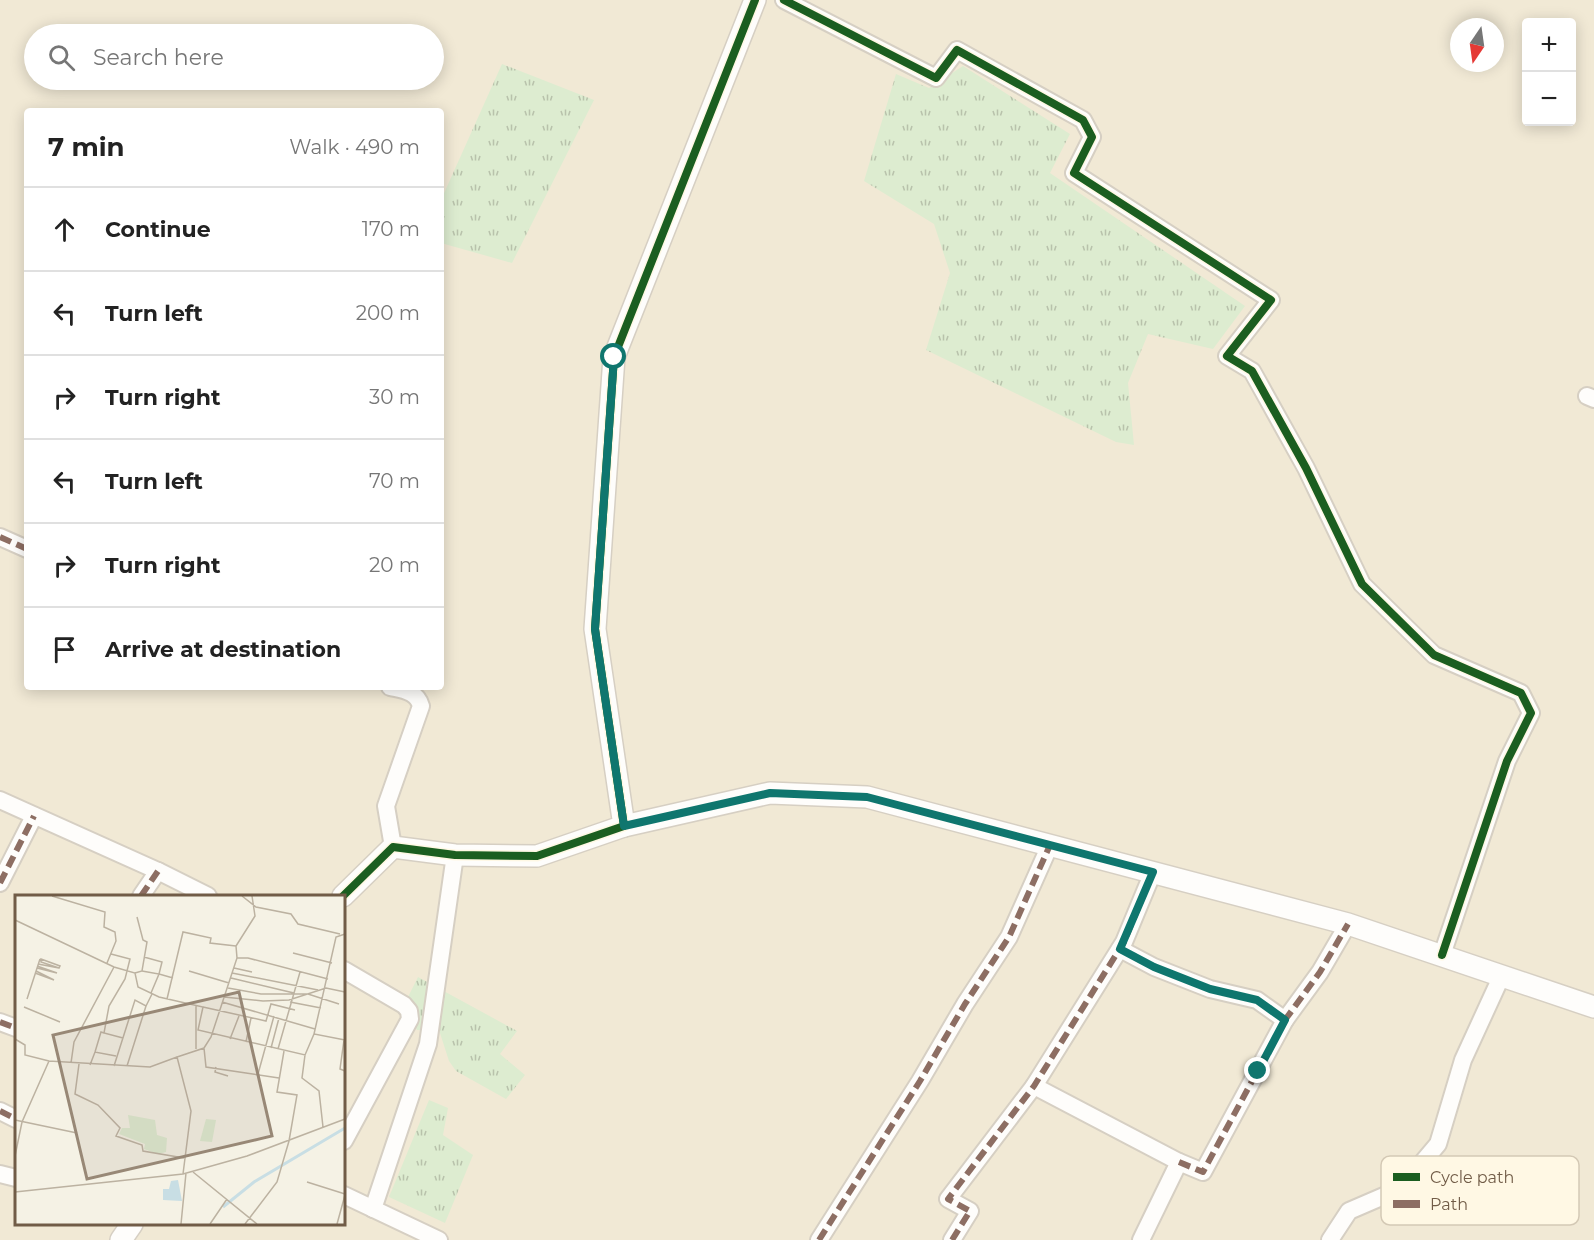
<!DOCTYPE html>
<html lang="en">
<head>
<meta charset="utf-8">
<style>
	:root { --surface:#fff; --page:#f2f2f2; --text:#222; --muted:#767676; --line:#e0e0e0 }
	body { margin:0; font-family:Montserrat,sans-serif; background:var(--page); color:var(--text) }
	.controls { position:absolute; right:18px; top:18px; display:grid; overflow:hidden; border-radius:6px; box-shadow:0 3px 15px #0003 }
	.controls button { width:54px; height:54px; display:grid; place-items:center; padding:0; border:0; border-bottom:2px solid var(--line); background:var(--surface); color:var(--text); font:30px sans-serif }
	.compass { position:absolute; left:1450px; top:18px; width:54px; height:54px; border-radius:50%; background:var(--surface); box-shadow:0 3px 15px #0003; rotate:193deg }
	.stop { position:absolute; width:18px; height:18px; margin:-14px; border:4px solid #0f766e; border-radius:50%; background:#fff }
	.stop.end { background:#0f766e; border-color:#fff; box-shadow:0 2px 6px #0008 }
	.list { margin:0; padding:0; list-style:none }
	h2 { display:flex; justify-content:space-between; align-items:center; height:78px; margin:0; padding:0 24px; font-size:26px }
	h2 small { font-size:20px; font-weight:400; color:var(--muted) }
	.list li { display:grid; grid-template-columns:39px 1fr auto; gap:18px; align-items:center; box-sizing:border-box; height:84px; padding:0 24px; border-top:2px solid var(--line) }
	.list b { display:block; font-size:22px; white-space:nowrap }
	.list em { font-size:20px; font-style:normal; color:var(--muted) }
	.icon { flex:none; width:33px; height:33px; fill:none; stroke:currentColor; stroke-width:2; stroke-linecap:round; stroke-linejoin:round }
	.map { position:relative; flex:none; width:1594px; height:1240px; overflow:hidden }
	.search { position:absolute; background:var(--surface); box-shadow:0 3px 15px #0003; left:24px; top:24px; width:420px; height:66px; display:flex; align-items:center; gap:15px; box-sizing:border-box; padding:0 21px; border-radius:33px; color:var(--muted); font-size:22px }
	.panel { position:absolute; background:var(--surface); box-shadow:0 3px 15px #0003; left:24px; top:108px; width:420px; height:582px; border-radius:6px }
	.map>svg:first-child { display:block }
</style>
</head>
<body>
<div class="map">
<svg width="1594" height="1240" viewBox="0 0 1594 1240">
	<defs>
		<pattern id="park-tufts" width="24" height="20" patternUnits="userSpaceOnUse" patternTransform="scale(1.5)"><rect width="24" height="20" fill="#ddecd0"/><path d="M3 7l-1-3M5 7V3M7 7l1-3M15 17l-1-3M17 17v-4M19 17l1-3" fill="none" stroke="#b8c2ab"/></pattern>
	</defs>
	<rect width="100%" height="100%" fill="#f5f2e5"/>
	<!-- residential -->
	<path fill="#f1e9d5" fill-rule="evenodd" d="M 0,0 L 1594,0 L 1594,1240 L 0,1240 ZM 1526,22 L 1572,22 L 1572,122 L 1526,122 ZM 1459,27 L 1495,27 L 1495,63 L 1459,63 ZM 34,34 L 434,34 L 434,80 L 34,80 ZM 27,111 L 441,111 L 441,687 L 27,687 ZM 16,896 L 344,896 L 344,1224 L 16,1224 Z"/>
	<!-- park -->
	<g fill="url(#park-tufts)">
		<path d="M 502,64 L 594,100 L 512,263 L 441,243 L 441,200 Z"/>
		<path d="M 963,66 L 1070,134 L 1050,173 L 1245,306 L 1213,349 L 1148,334 L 1128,383 L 1134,445 L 1116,442 L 926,350 L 950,273 L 934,224 L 864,181 L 896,74 L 929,88 Z"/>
		<path d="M 418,977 L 517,1031 L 500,1054 L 525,1075 L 506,1099 L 456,1071 L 449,1061 L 439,1030 L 417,1030 L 404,1005 Z"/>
		<path d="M 429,1100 L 448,1108 L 443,1135 L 473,1155 L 445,1223 L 389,1197 Z"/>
	</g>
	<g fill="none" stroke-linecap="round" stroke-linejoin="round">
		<defs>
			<g id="minor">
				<path d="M 784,0 L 936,78 L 957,50 L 1083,120 L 1092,137 L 1074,173 L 1271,300 L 1227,356 L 1252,371 L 1306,468 L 1362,584 L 1434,655 L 1521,693 L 1531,713 L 1507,761 L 1442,955"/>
				<path d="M 1587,396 L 1594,399"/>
				<path d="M 0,537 L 27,549"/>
				<path d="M 390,687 C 403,690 417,691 421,706 L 386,806 L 393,847"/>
				<path d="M 0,800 L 158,871 L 208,896"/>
				<path d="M 0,883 L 34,816"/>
				<path d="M 141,896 L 158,871"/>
				<path d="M 1120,949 L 1154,967 L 1210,989 L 1257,1000 L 1285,1020 L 1320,972 L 1348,924"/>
				<path d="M 344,970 L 404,1005 L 409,1011 L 410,1019 L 344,1141"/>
				<path d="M 0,1022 L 16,1028"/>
				<path d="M 1034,1086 L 1179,1162 L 1141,1240"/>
				<path d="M 0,1111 L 16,1119"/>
				<path d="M 1179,1162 L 1203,1172 L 1285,1020"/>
				<path d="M 0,1174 L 16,1178"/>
				<path d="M 344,1195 L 439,1240"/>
				<path d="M 373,1209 L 428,1044 L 455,855"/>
				<path d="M 819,1240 L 920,1081 L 965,1004 L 1009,937 L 1050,845"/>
				<path d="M 952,1240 L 970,1211 L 948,1199 L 1034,1086 L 1124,942 L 1153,872"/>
				<path d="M 1330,1240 L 1349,1211 L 1400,1189 L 1438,1144 L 1463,1060 L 1502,975"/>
			</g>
			<g id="tertiary">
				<path d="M 624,826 L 770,793 L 867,797 L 1348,924 L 1594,1007"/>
				<path d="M 343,896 L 393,847 L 455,855 L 537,856 L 624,826 L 595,629 L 614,357 L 755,0"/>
				<path d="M 121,1240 L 132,1224"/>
			</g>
		</defs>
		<!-- minor casing -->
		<use href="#minor" stroke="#d6cfc3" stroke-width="20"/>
		<!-- tertiary casing -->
		<use href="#tertiary" stroke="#d6cfc3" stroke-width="24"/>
		<!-- minor -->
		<use href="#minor" stroke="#fefdfb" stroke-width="16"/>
		<!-- tertiary -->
		<use href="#tertiary" stroke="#fefdfb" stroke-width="21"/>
		<!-- quiet -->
		<g stroke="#8d6e63" stroke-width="6" stroke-dasharray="12 6" stroke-linecap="butt">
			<path d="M 0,537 L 27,549"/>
			<path d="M 0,883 L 34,816"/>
			<path d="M 141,896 L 158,871"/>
			<path d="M 1120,949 L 1154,967 L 1210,989 L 1257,1000 L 1285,1020 L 1320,972 L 1348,924"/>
			<path d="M 0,1022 L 16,1028"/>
			<path d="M 0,1111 L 16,1119"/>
			<path d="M 1179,1162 L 1203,1172 L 1285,1020"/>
			<path d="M 819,1240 L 920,1081 L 965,1004 L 1009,937 L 1050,845"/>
			<path d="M 952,1240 L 970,1211 L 948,1199 L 1034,1086 L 1124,942 L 1153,872"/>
		</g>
		<defs>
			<g id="cycleway">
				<path d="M 784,0 L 936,78 L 957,50 L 1083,120 L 1092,137 L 1074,173 L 1271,300 L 1227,356 L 1252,371 L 1306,468 L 1362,584 L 1434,655 L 1521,693 L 1531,713 L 1507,761 L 1442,955"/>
				<path d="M 343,896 L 393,847 L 455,855 L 537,856 L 624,826 L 595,629 L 614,357 L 755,0"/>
			</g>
		</defs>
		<!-- cycleway casing -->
		<use href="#cycleway" stroke="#fff8e4" stroke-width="11"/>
		<!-- cycleway -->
		<use href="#cycleway" stroke="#1b5e20" stroke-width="8"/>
	</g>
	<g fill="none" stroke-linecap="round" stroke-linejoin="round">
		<!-- route -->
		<path stroke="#0f766e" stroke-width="8" d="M 614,357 L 595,629 L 624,826 L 770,793 L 867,797 L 1153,872 L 1120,949 L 1154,967 L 1210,989 L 1257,1000 L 1285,1020 L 1258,1071"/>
	</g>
	<!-- overview -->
	<g transform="translate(15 895)">
		<rect width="330" height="330" fill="#f5f2e5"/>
		<path d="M 113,220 L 140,225 L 142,240 L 152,243 L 151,257 L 143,259 L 129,254 L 130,249 L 104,239 L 107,233 L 115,233 ZM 191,224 L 201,225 L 197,247 L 185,246 Z" fill="#ddecd0"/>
		<path d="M 163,285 L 167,306 L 148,305 L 148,294 L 154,294 L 156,286 Z" fill="#c8dee4"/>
		<path fill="none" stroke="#c8dee4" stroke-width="3" d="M 208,312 L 239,287 L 330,233"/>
		<path fill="none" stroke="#bcb2a1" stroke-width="1.5" d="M 37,1 L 90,17 L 89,32 L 100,37 L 101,46 L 92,68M 227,1 L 241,12 L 276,19 L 283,29 L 325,39M 0,25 L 99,72 L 120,78 L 123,92 L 144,102 L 188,112 L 183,135 L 290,160 L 299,139M 330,39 L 321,42 L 299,139 L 330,145M 278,58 L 317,68M 96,59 L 115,64 L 110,84 L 94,111 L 89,138 L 108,143M 129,62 L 147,67 L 144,79 L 158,83M 222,63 L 233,63 L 313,84M 26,64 L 45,71 L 44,73 L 26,67 ZM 23,69 L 44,73M 22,73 L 42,78 L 22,71M 219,73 L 237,77M 127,76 L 144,79 L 136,98M 174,76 L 214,88M 20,78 L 39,85 L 21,76M 120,78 L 127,76 L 132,47 L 128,45 L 122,22M 217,78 L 303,95M 216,83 L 279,98 L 285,77M 213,93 L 246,99 L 293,99 L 324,109M 209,102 L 248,106 L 274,105 L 311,93 L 330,97M 12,104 L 25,64M 152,104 L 168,37 L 196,43 L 195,48 L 221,51M 207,107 L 300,134M 275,107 L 306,113M 181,111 L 181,154M 9,112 L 45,127M 188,112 L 251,126 L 256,109 L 280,115M 0,144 L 10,150 L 10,160 L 34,166M 215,144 L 224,121M 329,145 L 325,174 L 330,176M 231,147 L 236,123M 189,153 L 191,172 L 264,183M 256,153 L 264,123M 263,154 L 279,98M 80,157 L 86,137 L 89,138M 290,160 L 287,183 L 304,196 L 308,232M 56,168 L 59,147 L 99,72M 64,169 L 60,199 L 83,210 L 105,233 L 101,241 L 127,250 L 128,256 L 169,263M 75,170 L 80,157 L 101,161M 99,171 L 120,105 L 131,111 L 137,99M 112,171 L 131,111M 201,172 L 200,177 L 213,181M 243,179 L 259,121M 0,225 L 62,238M 0,261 L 7,227 L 34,166 L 135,172 L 162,162M 178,277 L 242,329M 168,279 L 176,216 L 162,162 L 189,153 L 196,142 L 222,63 L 221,51 L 240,21 L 237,1M 292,287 L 330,299M 0,297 L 168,279 L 232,261 L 330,224M 166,329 L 171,278M 195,329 L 212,304M 230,329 L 262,287 L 274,246 L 282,200 L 262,197 L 269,156M 322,329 L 330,300"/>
		<path fill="#988876" fill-opacity="0.15" stroke="#988876" stroke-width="3" d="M 224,97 L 257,241 L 72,284 L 38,140 Z"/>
		<rect width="330" height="330" fill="none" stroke="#715c47" stroke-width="3"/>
	</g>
	<!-- legend -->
	<rect x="1381" y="1156" width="198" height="69" rx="9" fill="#fff8e4" stroke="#d4c9b5" stroke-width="1.5"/>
	<rect x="1393" y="1173" width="27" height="8" fill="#1b5e20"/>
	<rect x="1393" y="1200" width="27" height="8" fill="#8d6e63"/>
	<g font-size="16" fill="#715c47">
		<text x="1430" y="1183">Cycle path</text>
		<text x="1430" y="1210">Path</text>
	</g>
</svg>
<div class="controls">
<button>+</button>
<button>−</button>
</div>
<svg class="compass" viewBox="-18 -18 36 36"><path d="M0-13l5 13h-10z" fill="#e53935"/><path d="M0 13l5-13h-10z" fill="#767676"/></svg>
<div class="stop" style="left:614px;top:357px"></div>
<div class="stop end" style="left:1258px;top:1071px"></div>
<div class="search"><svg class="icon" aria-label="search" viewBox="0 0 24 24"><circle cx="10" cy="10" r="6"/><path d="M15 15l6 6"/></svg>Search here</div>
<section class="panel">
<h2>7 min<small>Walk · 490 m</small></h2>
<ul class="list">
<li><svg class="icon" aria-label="ahead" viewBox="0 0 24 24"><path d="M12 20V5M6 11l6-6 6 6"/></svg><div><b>Continue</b></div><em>170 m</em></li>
<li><svg class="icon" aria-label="left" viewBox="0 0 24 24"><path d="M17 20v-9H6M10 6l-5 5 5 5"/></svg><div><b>Turn left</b></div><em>200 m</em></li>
<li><svg class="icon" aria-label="right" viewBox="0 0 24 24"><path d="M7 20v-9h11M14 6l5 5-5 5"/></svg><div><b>Turn right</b></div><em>30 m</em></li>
<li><svg class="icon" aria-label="left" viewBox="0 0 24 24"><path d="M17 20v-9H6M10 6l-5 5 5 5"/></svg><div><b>Turn left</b></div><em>70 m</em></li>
<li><svg class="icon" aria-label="right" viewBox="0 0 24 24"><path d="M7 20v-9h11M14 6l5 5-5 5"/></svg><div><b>Turn right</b></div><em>20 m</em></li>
<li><svg class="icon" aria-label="arrive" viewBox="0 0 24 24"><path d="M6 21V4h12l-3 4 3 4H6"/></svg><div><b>Arrive at destination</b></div></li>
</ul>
</section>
</div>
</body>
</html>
